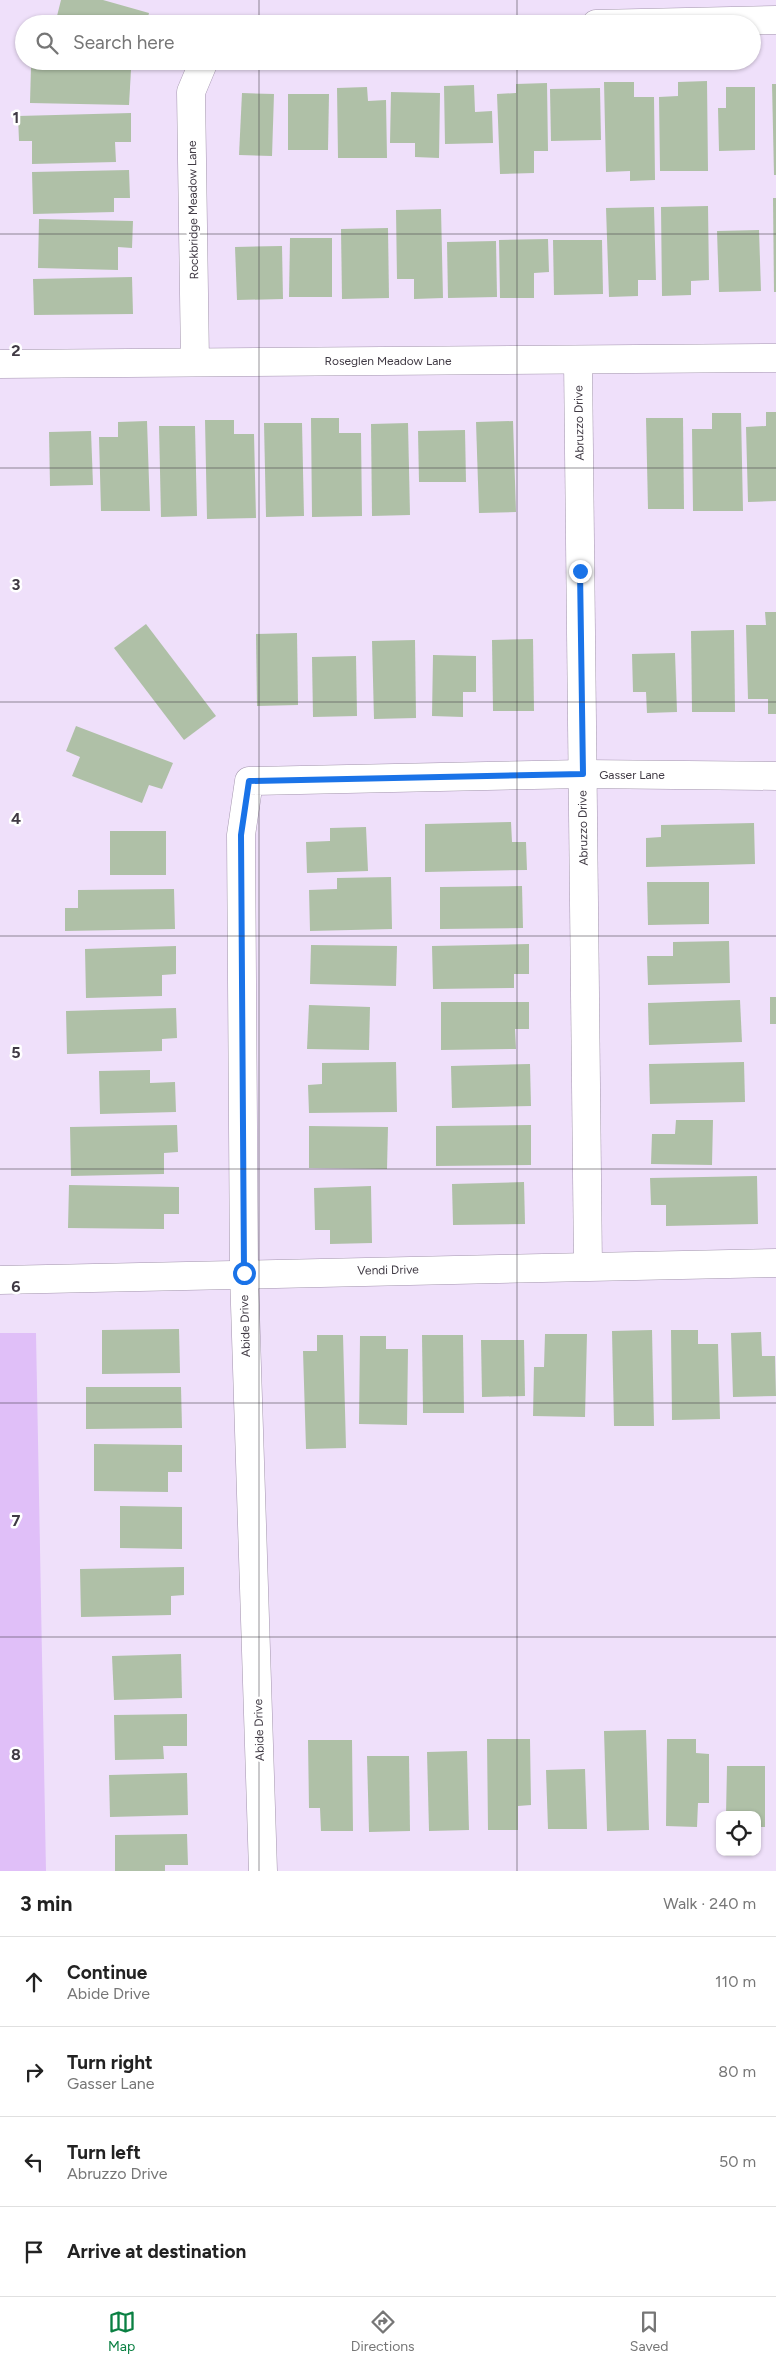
<!DOCTYPE html>
<html lang="en">
<head>
<meta charset="utf-8">
<style>
	:root { --surface:#fff; --page:#f2f2f2; --text:#222; --muted:#767676; --line:#e0e0e0; --accent:#0b8043 }
	body { margin:0; font-family:Figtree,sans-serif; background:var(--page); color:var(--text) }
	.controls { position:absolute; right:15px; bottom:15px; display:grid; overflow:hidden; border-radius:10px; box-shadow:0 1px 4px #0004 }
	.controls button { width:45px; height:45px; display:grid; place-items:center; padding:0; border:0; border-bottom:1px solid var(--line); background:var(--surface); color:var(--text); font:25px sans-serif }
	.stop { position:absolute; width:15px; height:15px; margin:-11px; border:4px solid #1a73e8; border-radius:50%; background:#fff }
	.stop.end { background:#1a73e8; border-color:#fff; box-shadow:0 1px 5px #0008 }
	.list { margin:0; padding:0; list-style:none }
	h2 { display:flex; justify-content:space-between; align-items:center; height:65px; margin:0; padding:0 20px; font-size:21px }
	h2 small { font-size:16px; font-weight:400; color:var(--muted) }
	.list li { display:grid; grid-template-columns:32px 1fr auto; gap:15px; align-items:center; box-sizing:border-box; height:90px; padding:0 20px; border-top:1px solid var(--line) }
	.list b { display:block; font-size:19px; white-space:nowrap }
	.list p { margin:0; font-size:16px; white-space:nowrap; color:var(--muted) }
	.list em { font-size:16px; font-style:normal; color:var(--muted) }
	.icon { flex:none; width:28px; height:28px; fill:none; stroke:currentColor; stroke-width:2; stroke-linecap:round; stroke-linejoin:round }
	.map { position:relative; flex:none; width:776px; height:1871px; overflow:hidden }
	.search { position:absolute; background:var(--surface); box-shadow:0 1px 4px #0004; left:15px; right:15px; top:15px; height:55px; display:flex; align-items:center; gap:12px; box-sizing:border-box; padding:0 18px; border-radius:28px; color:var(--muted); font-size:19px }
	.sheet { height:425px; background:var(--surface) }
	nav { display:flex; justify-content:space-around; align-items:center; box-sizing:border-box; height:70px; border-top:1px solid var(--line); background:var(--surface); font-size:14px; color:var(--muted) }
	nav a { display:grid; justify-items:center; gap:2px }
	nav .on { color:var(--accent) }
	.map>svg:first-child { display:block }
</style>
</head>
<body>
<div class="map">
<svg width="776" height="1871" viewBox="0 0 776 1871">
	<rect width="100%" height="100%" fill="#efe0fa"/>
	<!-- green -->
	<path fill="#e0bff8" d="M 0,1333 L 36,1333 L 46,1871 L 0,1871 Z"/>
	<!-- building -->
	<g fill="#afc0a7">
		<path d="M 61,0 L 103,0 L 149,13 L 146,24 L 55,24 Z"/>
		<path d="M 31,67 L 131,70 L 129,105 L 30,103 Z"/>
		<path d="M 707,81 L 708,171 L 660,171 L 659,97 L 678,96 L 678,82 Z"/>
		<path d="M 604,82 L 634,82 L 634,97 L 654,97 L 655,180 L 630,181 L 630,171 L 606,172 Z"/>
		<path d="M 547,83 L 548,151 L 534,151 L 534,173 L 500,174 L 497,94 L 516,93 L 516,84 Z"/>
		<path d="M 772,84 L 776,84 L 776,175 L 774,175 Z"/>
		<path d="M 474,85 L 475,112 L 492,111 L 493,143 L 445,144 L 444,86 Z"/>
		<path d="M 367,87 L 368,101 L 386,100 L 387,158 L 338,158 L 337,88 Z"/>
		<path d="M 726,87 L 755,87 L 755,150 L 719,151 L 718,108 L 726,108 Z"/>
		<path d="M 600,88 L 601,140 L 551,141 L 550,89 Z"/>
		<path d="M 391,92 L 440,93 L 439,158 L 415,157 L 415,143 L 390,143 Z"/>
		<path d="M 242,93 L 274,94 L 272,156 L 239,155 Z"/>
		<path d="M 288,94 L 329,94 L 328,150 L 288,150 Z"/>
		<path d="M 131,113 L 131,142 L 115,142 L 116,162 L 32,164 L 32,141 L 19,141 L 18,116 Z"/>
		<path d="M 129,170 L 130,198 L 114,198 L 114,212 L 33,214 L 32,172 Z"/>
		<path d="M 773,198 L 776,198 L 776,292 L 774,292 Z"/>
		<path d="M 708,206 L 709,280 L 691,281 L 691,295 L 662,296 L 661,207 Z"/>
		<path d="M 654,207 L 656,280 L 638,280 L 638,296 L 609,297 L 606,208 Z"/>
		<path d="M 441,209 L 443,298 L 414,299 L 414,279 L 397,279 L 396,210 Z"/>
		<path d="M 39,219 L 133,221 L 132,248 L 118,247 L 118,270 L 38,268 Z"/>
		<path d="M 388,228 L 389,298 L 342,299 L 341,229 Z"/>
		<path d="M 759,230 L 761,291 L 719,292 L 717,231 Z"/>
		<path d="M 290,238 L 332,238 L 332,297 L 289,297 Z"/>
		<path d="M 548,239 L 549,272 L 534,273 L 534,298 L 500,298 L 499,240 Z"/>
		<path d="M 553,240 L 602,240 L 603,294 L 554,295 Z"/>
		<path d="M 496,241 L 497,297 L 448,298 L 447,242 Z"/>
		<path d="M 282,246 L 283,299 L 237,300 L 235,247 Z"/>
		<path d="M 132,277 L 133,314 L 34,315 L 33,279 Z"/>
		<path d="M 766,412 L 776,412 L 776,501 L 748,502 L 746,427 L 766,426 Z"/>
		<path d="M 712,413 L 741,413 L 743,511 L 693,511 L 692,429 L 712,429 Z"/>
		<path d="M 311,418 L 339,418 L 339,433 L 361,433 L 362,516 L 312,517 Z"/>
		<path d="M 646,418 L 683,418 L 684,509 L 648,509 Z"/>
		<path d="M 205,420 L 234,420 L 234,434 L 254,434 L 256,518 L 207,519 Z"/>
		<path d="M 147,421 L 150,511 L 101,511 L 99,437 L 118,437 L 118,422 Z"/>
		<path d="M 513,421 L 516,512 L 479,513 L 476,422 Z"/>
		<path d="M 264,423 L 302,423 L 304,516 L 266,517 Z"/>
		<path d="M 408,423 L 410,515 L 372,516 L 371,424 Z"/>
		<path d="M 159,426 L 195,426 L 197,516 L 161,517 Z"/>
		<path d="M 465,430 L 466,482 L 419,482 L 418,431 Z"/>
		<path d="M 91,431 L 93,485 L 50,486 L 49,432 Z"/>
		<path d="M 765,612 L 776,612 L 776,714 L 768,714 L 768,699 L 748,699 L 746,625 L 766,625 Z"/>
		<path d="M 146,624 L 216,716 L 184,740 L 114,648 Z"/>
		<path d="M 734,630 L 735,712 L 692,712 L 691,631 Z"/>
		<path d="M 297,633 L 298,705 L 257,706 L 256,634 Z"/>
		<path d="M 533,639 L 534,711 L 493,711 L 492,640 Z"/>
		<path d="M 415,640 L 416,718 L 374,719 L 372,641 Z"/>
		<path d="M 675,653 L 677,712 L 647,713 L 646,692 L 633,692 L 632,654 Z"/>
		<path d="M 433,655 L 476,656 L 476,692 L 463,692 L 463,717 L 432,716 Z"/>
		<path d="M 356,656 L 357,716 L 313,717 L 312,657 Z"/>
		<path d="M 76,726 L 173,763 L 162,789 L 149,785 L 142,803 L 72,776 L 80,757 L 66,751 Z"/>
		<path d="M 511,822 L 512,842 L 526,842 L 527,870 L 425,872 L 425,824 Z"/>
		<path d="M 754,823 L 755,864 L 646,867 L 646,838 L 661,837 L 661,825 Z"/>
		<path d="M 366,827 L 368,871 L 307,873 L 306,842 L 330,841 L 330,828 Z"/>
		<rect x="110" y="831" width="56" height="44"/>
		<path d="M 391,877 L 392,929 L 310,931 L 309,890 L 337,889 L 337,878 Z"/>
		<path d="M 647,882 L 709,882 L 709,924 L 648,925 Z"/>
		<path d="M 522,886 L 523,928 L 440,929 L 440,887 Z"/>
		<path d="M 174,889 L 175,929 L 65,931 L 65,908 L 78,908 L 78,890 Z"/>
		<path d="M 729,941 L 730,983 L 648,985 L 647,956 L 673,956 L 673,942 Z"/>
		<path d="M 529,944 L 529,974 L 514,974 L 514,988 L 433,989 L 432,946 Z"/>
		<path d="M 311,945 L 397,946 L 396,986 L 310,984 Z"/>
		<path d="M 176,946 L 176,974 L 162,975 L 162,996 L 86,998 L 85,949 Z"/>
		<rect x="770" y="997" width="6" height="27"/>
		<path d="M 740,1000 L 742,1042 L 649,1045 L 648,1003 Z"/>
		<path d="M 441,1002 L 529,1002 L 529,1029 L 515,1029 L 516,1049 L 441,1050 Z"/>
		<path d="M 309,1005 L 370,1007 L 369,1050 L 307,1049 Z"/>
		<path d="M 176,1008 L 177,1038 L 162,1039 L 162,1051 L 67,1054 L 66,1011 Z"/>
		<path d="M 396,1062 L 397,1112 L 309,1113 L 308,1085 L 322,1084 L 322,1063 Z"/>
		<path d="M 744,1062 L 745,1102 L 650,1104 L 649,1064 Z"/>
		<path d="M 530,1064 L 531,1106 L 452,1108 L 451,1066 Z"/>
		<path d="M 150,1070 L 150,1083 L 175,1082 L 176,1112 L 100,1114 L 99,1071 Z"/>
		<path d="M 676,1120 L 713,1120 L 712,1165 L 651,1164 L 652,1134 L 675,1134 Z"/>
		<path d="M 177,1125 L 178,1152 L 164,1153 L 164,1174 L 71,1176 L 70,1127 Z"/>
		<path d="M 531,1125 L 531,1165 L 436,1166 L 436,1126 Z"/>
		<path d="M 309,1126 L 388,1127 L 387,1169 L 309,1168 Z"/>
		<path d="M 757,1176 L 758,1224 L 666,1226 L 666,1205 L 651,1205 L 650,1178 Z"/>
		<path d="M 524,1182 L 525,1224 L 453,1225 L 452,1184 Z"/>
		<path d="M 69,1185 L 179,1187 L 179,1214 L 164,1214 L 164,1229 L 68,1228 Z"/>
		<path d="M 371,1186 L 372,1243 L 330,1244 L 330,1230 L 315,1230 L 314,1188 Z"/>
		<path d="M 179,1329 L 180,1373 L 102,1374 L 102,1330 Z"/>
		<path d="M 652,1330 L 654,1426 L 614,1426 L 612,1331 Z"/>
		<path d="M 671,1330 L 698,1330 L 698,1344 L 718,1344 L 720,1419 L 672,1420 Z"/>
		<path d="M 761,1332 L 762,1356 L 775,1356 L 776,1396 L 733,1397 L 731,1333 Z"/>
		<path d="M 545,1334 L 587,1334 L 585,1417 L 533,1416 L 534,1367 L 544,1367 Z"/>
		<path d="M 317,1335 L 343,1335 L 346,1448 L 306,1449 L 303,1351 L 317,1351 Z"/>
		<path d="M 422,1335 L 463,1335 L 464,1413 L 423,1413 Z"/>
		<path d="M 360,1336 L 386,1336 L 386,1349 L 408,1349 L 407,1425 L 359,1424 Z"/>
		<path d="M 481,1340 L 524,1340 L 525,1396 L 482,1397 Z"/>
		<path d="M 86,1387 L 181,1387 L 182,1428 L 86,1429 Z"/>
		<path d="M 94,1444 L 182,1445 L 182,1472 L 168,1472 L 168,1492 L 94,1491 Z"/>
		<path d="M 120,1506 L 182,1507 L 182,1549 L 120,1548 Z"/>
		<path d="M 184,1567 L 184,1595 L 171,1596 L 171,1615 L 81,1617 L 80,1569 Z"/>
		<path d="M 181,1654 L 182,1698 L 114,1700 L 112,1656 Z"/>
		<path d="M 187,1714 L 187,1746 L 163,1746 L 164,1759 L 115,1760 L 114,1715 Z"/>
		<path d="M 646,1730 L 649,1830 L 607,1831 L 604,1731 Z"/>
		<path d="M 487,1739 L 530,1739 L 531,1805 L 518,1806 L 518,1830 L 488,1830 Z"/>
		<path d="M 667,1739 L 696,1739 L 696,1753 L 709,1754 L 709,1803 L 698,1803 L 697,1827 L 666,1826 Z"/>
		<path d="M 308,1740 L 352,1740 L 353,1831 L 321,1831 L 320,1808 L 309,1808 Z"/>
		<path d="M 467,1751 L 469,1830 L 429,1831 L 427,1752 Z"/>
		<path d="M 367,1756 L 409,1756 L 410,1831 L 369,1832 Z"/>
		<path d="M 727,1766 L 765,1766 L 765,1827 L 757,1827 L 757,1815 L 726,1815 Z"/>
		<path d="M 585,1769 L 587,1829 L 548,1829 L 546,1770 Z"/>
		<path d="M 187,1773 L 188,1815 L 110,1817 L 109,1775 Z"/>
		<path d="M 187,1834 L 188,1865 L 165,1865 L 165,1871 L 115,1871 L 115,1835 Z"/>
	</g>
	<g fill="none" stroke-linecap="round" stroke-linejoin="round">
		<defs>
			<g id="minor">
				<path d="M 596,24 L 776,20"/>
				<path d="M 195,361 L 191,92 L 204,61"/>
				<path d="M 578,361 L 588,1266"/>
				<path d="M 0,364 L 776,358"/>
				<path d="M 0,1280 L 776,1263"/>
				<path d="M 263,1871 L 244,1273 L 241,835 L 249,781 L 583,774 L 776,776"/>
			</g>
		</defs>
		<!-- minor casing -->
		<use href="#minor" stroke="#a395ad" stroke-width="29"/>
		<!-- minor -->
		<use href="#minor" stroke="#fff" stroke-width="28"/>
	</g>
	<g fill="none" stroke-linecap="round" stroke-linejoin="round">
		<!-- route -->
		<path stroke="#1a73e8" stroke-width="6" d="M 244,1273 L 241,835 L 249,781 L 583,774 L 580,571"/>
	</g>
	<!-- grid -->
	<path fill="none" stroke="#403a44" stroke-width="1" stroke-opacity="0.55" d="M 259,0 L 259,24M 517,0 L 517,24M 259,61 L 259,1871M 517,61 L 517,1871M 0,234 L 776,234M 0,468 L 776,468M 0,702 L 776,702M 0,936 L 776,936M 0,1169 L 776,1169M 0,1403 L 776,1403M 0,1637 L 776,1637"/>
	<g text-anchor="middle" stroke-width="5" stroke-linejoin="round" paint-order="stroke">
		<!-- street labels -->
		<g font-size="12" fill="#403a44" stroke="#fff">
			<text transform="translate(193 210) rotate(-91)" y="4">Rockbridge Meadow Lane</text>
			<text x="388" y="365">Roseglen Meadow Lane</text>
			<text transform="translate(579 423) rotate(-91)" y="4">Abruzzo Drive</text>
			<text x="632" y="779">Gasser Lane</text>
			<text transform="translate(583 828) rotate(-91)" y="4">Abruzzo Drive</text>
			<text transform="translate(388 1270) rotate(-1)" y="4">Vendi Drive</text>
			<text transform="translate(245 1326) rotate(-92)" y="4">Abide Drive</text>
			<text transform="translate(259 1730) rotate(-92)" y="4">Abide Drive</text>
		</g>
	</g>
	<g font-size="16" text-anchor="middle" font-weight="bold" fill="#403a44" stroke="#fff" stroke-width="5" stroke-linejoin="round" paint-order="stroke">
		<text x="16" y="123">1</text>
		<text x="16" y="356">2</text>
		<text x="16" y="590">3</text>
		<text x="16" y="824">4</text>
		<text x="16" y="1058">5</text>
		<text x="16" y="1292">6</text>
		<text x="16" y="1526">7</text>
		<text x="16" y="1760">8</text>
	</g>
</svg>
<div class="controls">
<button><svg class="icon" aria-label="locate" viewBox="0 0 24 24"><circle cx="12" cy="12" r="6"/><path d="M12 2v4M12 18v4M2 12h4M18 12h4"/></svg></button>
</div>
<div class="stop" style="left:244px;top:1273px"></div>
<div class="stop end" style="left:580px;top:571px"></div>
<div class="search"><svg class="icon" aria-label="search" viewBox="0 0 24 24"><circle cx="10" cy="10" r="6"/><path d="M15 15l6 6"/></svg>Search here</div>
</div>
<section class="sheet">
<h2>3 min<small>Walk · 240 m</small></h2>
<ul class="list">
<li><svg class="icon" aria-label="ahead" viewBox="0 0 24 24"><path d="M12 20V5M6 11l6-6 6 6"/></svg><div><b>Continue</b><p>Abide Drive</p></div><em>110 m</em></li>
<li><svg class="icon" aria-label="right" viewBox="0 0 24 24"><path d="M7 20v-9h11M14 6l5 5-5 5"/></svg><div><b>Turn right</b><p>Gasser Lane</p></div><em>80 m</em></li>
<li><svg class="icon" aria-label="left" viewBox="0 0 24 24"><path d="M17 20v-9H6M10 6l-5 5 5 5"/></svg><div><b>Turn left</b><p>Abruzzo Drive</p></div><em>50 m</em></li>
<li><svg class="icon" aria-label="arrive" viewBox="0 0 24 24"><path d="M6 21V4h12l-3 4 3 4H6"/></svg><div><b>Arrive at destination</b></div></li>
</ul>
</section>
<nav>
<a class="on"><svg class="icon" aria-label="map" viewBox="0 0 24 24"><path d="M3 6l6-2 6 2 6-2v14l-6 2-6-2-6 2zM9 4v14M15 6v14"/></svg>Map</a>
<a><svg class="icon" aria-label="directions" viewBox="0 0 24 24"><path d="M12 3l9 9-9 9-9-9zM9 14v-3h6M13 9l2 2-2 2"/></svg>Directions</a>
<a><svg class="icon" aria-label="saved" viewBox="0 0 24 24"><path d="M7 4h10v16l-5-4-5 4z"/></svg>Saved</a>
</nav>
</body>
</html>
